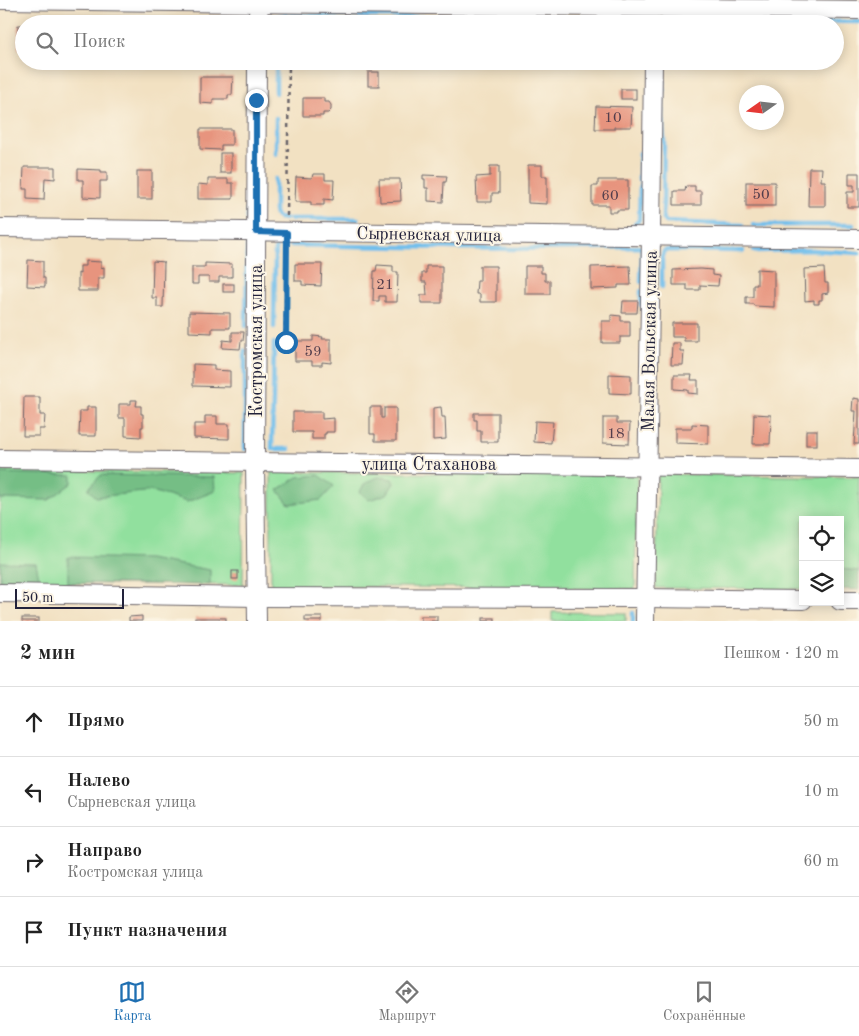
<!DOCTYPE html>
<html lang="ru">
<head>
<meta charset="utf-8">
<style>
	:root { --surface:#fff; --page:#f2f2f2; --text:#222; --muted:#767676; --line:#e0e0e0; --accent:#1f6fb2 }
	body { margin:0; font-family:"Old Standard TT",serif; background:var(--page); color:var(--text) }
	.controls { position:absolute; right:15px; bottom:15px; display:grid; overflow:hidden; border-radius:0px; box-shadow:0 2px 12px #0003 }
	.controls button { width:45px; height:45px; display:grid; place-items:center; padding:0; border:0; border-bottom:1px solid var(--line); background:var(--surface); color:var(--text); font:25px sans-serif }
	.compass { position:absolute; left:739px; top:85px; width:45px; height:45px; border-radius:50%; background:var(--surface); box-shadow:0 2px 12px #0003; rotate:256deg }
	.scale { position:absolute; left:15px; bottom:12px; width:109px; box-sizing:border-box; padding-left:5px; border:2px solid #22223b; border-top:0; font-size:14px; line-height:18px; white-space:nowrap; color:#22223b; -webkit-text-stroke:4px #fcf5e5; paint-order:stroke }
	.stop { position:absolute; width:15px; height:15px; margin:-11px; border:4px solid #1f6fb2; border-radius:50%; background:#fff }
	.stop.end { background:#1f6fb2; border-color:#fff; box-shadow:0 1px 5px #0008 }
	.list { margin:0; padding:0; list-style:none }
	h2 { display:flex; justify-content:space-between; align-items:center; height:65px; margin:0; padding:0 20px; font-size:21px }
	h2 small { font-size:16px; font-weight:400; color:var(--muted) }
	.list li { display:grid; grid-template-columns:32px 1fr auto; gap:15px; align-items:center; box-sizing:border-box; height:70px; padding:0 20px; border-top:1px solid var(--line) }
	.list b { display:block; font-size:19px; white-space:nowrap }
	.list p { margin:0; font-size:16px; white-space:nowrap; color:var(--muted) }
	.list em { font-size:16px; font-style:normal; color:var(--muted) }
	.icon { flex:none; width:28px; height:28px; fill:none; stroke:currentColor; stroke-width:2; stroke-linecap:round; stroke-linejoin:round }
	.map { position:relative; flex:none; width:859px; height:621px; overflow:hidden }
	.search { position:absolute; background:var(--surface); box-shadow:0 2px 12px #0003; left:15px; right:15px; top:15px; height:55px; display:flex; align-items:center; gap:12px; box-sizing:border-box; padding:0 18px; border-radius:28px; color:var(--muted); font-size:19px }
	.sheet { height:345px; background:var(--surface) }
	nav { display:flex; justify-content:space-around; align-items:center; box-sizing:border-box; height:70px; border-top:1px solid var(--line); background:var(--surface); font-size:14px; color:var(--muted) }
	nav a { display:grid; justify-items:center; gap:2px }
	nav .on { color:var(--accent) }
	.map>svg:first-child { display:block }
</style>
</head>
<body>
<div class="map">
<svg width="859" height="621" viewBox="0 0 859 621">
	<rect width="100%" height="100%" fill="#fcf5e5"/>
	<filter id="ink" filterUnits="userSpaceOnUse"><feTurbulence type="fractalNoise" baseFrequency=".02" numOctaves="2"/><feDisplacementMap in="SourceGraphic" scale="10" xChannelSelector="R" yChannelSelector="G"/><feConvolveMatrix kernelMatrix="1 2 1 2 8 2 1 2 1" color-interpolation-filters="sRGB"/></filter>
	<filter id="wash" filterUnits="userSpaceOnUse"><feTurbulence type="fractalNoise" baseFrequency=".0096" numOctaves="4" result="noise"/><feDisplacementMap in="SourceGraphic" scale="20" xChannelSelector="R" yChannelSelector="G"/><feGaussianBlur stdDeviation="1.12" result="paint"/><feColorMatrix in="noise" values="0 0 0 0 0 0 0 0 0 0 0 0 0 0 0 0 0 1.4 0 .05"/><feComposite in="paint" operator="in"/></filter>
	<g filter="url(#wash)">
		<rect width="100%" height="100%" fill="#f2e1c2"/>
		<!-- green -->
		<g fill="#91e09e" stroke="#5a816c">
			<path d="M 0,470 L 244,473 L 243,585 L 0,583 Z"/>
			<path d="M 271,472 L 637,475 L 635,589 L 271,586 Z"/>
			<path d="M 658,474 L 859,477 L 859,571 L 840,569 L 840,520 L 803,520 L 803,589 L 656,588 Z"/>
			<path d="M 552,612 L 626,613 L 626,621 L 552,621 Z"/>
		</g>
		<!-- forest -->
		<g fill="#74be85" stroke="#4b7060">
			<path d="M 0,473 L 72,475 L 72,483 L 49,500 L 0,499 Z"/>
			<path d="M 101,475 L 214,477 L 215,491 L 187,502 L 152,491 L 96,497 L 88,489 Z"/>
			<path d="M 319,475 L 334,486 L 321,500 L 289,504 L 278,490 L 298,477 Z"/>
			<path d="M 378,477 L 392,479 L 394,483 L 387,494 L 369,500 L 360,492 L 364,484 Z"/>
			<path d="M 68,557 L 148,559 L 210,570 L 210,585 L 68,583 Z"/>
			<path d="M 0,562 L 36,563 L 40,583 L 0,583 Z"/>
			<path d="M 840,569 L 859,571 L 859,590 L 840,589 Z"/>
		</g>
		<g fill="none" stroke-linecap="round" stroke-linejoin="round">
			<!-- stream -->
			<g stroke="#72bfec" stroke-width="4.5">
				<path d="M 292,15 L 640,19"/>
				<path d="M 780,21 L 859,22"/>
				<path d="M 249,24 L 249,14"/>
				<path d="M 276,24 L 276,16 L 286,14"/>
				<path d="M 665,24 L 667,20 L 770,21"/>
				<path d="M 664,62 L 664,61"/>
				<path d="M 664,81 L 662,115 L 664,139 L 663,218 L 666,222 L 742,225"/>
				<path d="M 276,93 L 276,61"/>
				<path d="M 276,154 L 276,118"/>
				<path d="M 275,179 L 275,211 L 276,216 L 279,218 L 285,219"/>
				<path d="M 639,180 L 640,153"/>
				<path d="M 247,219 L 248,178"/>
				<path d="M 290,219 L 358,219"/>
				<path d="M 634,225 L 639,220 L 640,185"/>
				<path d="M 753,225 L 853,225"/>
				<path d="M 290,245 L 513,249 L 639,247 L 642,250 L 641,282"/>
				<path d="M 754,251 L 812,250 L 859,253"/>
				<path d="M 662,287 L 662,256 L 664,251 L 668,250 L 743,251"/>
				<path d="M 641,305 L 641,291"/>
				<path d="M 246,326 L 247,243"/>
				<path d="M 274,327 L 275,249 L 277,246 L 284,245"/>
				<path d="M 274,343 L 272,449 L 289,449"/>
				<path d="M 245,449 L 245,351"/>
				<path d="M 633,621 L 633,613"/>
			</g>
		</g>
		<g id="blocks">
			<!-- building -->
			<g fill="#e7947e">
				<path d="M 509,19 L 524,20 L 524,24 L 509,24 Z"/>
				<rect x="18" y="25" width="6" height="24"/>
				<rect x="130" y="61" width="15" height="5"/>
				<rect x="368" y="61" width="8" height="7"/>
				<rect x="368" y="72" width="11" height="14"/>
				<path d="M 200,77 L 233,77 L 232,95 L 228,95 L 228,99 L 213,99 L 213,104 L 200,103 Z"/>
				<rect x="621" y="89" width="15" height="10"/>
				<path d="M 303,98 L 324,98 L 324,102 L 329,102 L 331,105 L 331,110 L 328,113 L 323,113 L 323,116 L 303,116 Z"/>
				<path d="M 596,106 L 632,107 L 631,127 L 614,127 L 614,129 L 595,129 Z"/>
				<path d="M 200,129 L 232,129 L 232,145 L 221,145 L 221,150 L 200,149 Z"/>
				<rect x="220" y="153" width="11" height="20"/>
				<path d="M 528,165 L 542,165 L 542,176 L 547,176 L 547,204 L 528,203 Z"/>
				<path d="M 490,166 L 499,166 L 499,193 L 492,193 L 492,202 L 477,202 L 476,177 L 490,176 Z"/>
				<path d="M 24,167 L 55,167 L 55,179 L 45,178 L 44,200 L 27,199 L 27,189 L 23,189 Z"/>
				<path d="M 809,168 L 822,168 L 821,181 L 825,181 L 825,206 L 808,206 Z"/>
				<path d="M 78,169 L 101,170 L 101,172 L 107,172 L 107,181 L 100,181 L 100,198 L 83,197 L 83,180 L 78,180 Z"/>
				<rect x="137" y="171" width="15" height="28"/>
				<path d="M 849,173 L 859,173 L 859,207 L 847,207 L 847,192 L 854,192 L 854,185 L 849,185 Z"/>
				<path d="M 313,174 L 325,174 L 325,180 L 334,180 L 333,200 L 324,199 L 324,205 L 311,205 L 311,202 L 295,202 L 296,177 L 312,178 Z"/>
				<path d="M 423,175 L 447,176 L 446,182 L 444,182 L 443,202 L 428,201 L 428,188 L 425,188 L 425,179 L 423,179 Z"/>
				<path d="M 208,179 L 228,179 L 228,183 L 233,183 L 233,199 L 198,199 L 198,184 L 208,185 Z"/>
				<path d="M 379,179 L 400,179 L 401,201 L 380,202 Z"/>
				<path d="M 598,180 L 628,180 L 628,210 L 617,210 L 617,212 L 609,212 L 609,205 L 592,205 L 592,186 L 598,186 Z"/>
				<rect x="746" y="182" width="29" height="24"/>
				<path d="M 686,186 L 695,186 L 695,191 L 701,191 L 701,205 L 674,205 L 674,191 L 685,191 Z"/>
				<path d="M 28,260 L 43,261 L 43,278 L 45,278 L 45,287 L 27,286 Z"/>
				<path d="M 85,261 L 101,262 L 101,268 L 104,267 L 104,278 L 98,278 L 98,291 L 78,291 L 78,273 L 80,274 L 80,266 L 85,266 Z"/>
				<path d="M 153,261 L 164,262 L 163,307 L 157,307 L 157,298 L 152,298 Z"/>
				<path d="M 205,263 L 232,264 L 232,277 L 219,277 L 219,282 L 209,282 L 209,277 L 198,277 L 198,284 L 192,284 L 192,267 L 205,267 Z"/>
				<path d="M 295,264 L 322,264 L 321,286 L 302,285 L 302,281 L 295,281 Z"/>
				<path d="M 377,265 L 393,266 L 393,272 L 398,272 L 397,302 L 385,302 L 385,296 L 379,296 L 379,301 L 373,301 L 374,271 L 376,271 Z"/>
				<path d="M 426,266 L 442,266 L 442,303 L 421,303 L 421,295 L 427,295 L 426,282 L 422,282 L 422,273 L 426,273 Z"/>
				<path d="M 480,266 L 496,266 L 496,302 L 480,302 L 480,294 L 476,294 L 477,281 L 480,281 Z"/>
				<path d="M 525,266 L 541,266 L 541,273 L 545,273 L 545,281 L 550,281 L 550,294 L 525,294 Z"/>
				<path d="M 630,266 L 631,285 L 618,285 L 618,288 L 591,289 L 591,267 Z"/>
				<path d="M 824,268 L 825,283 L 828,283 L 828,293 L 822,294 L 822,300 L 819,300 L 819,304 L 814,304 L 814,300 L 805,301 L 804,269 Z"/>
				<path d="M 701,269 L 712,270 L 712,275 L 719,276 L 718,286 L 700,285 L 700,290 L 687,290 L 687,285 L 673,285 L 673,270 Z"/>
				<path d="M 757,269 L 774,270 L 774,307 L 754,306 L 753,304 L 746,304 L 746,297 L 753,297 L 753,285 L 757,285 Z"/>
				<rect x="223" y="284" width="11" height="8"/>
				<path d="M 623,301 L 638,301 L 637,313 L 622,313 Z"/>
				<path d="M 189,312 L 230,313 L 230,328 L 212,328 L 212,333 L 189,332 Z"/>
				<path d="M 611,315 L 621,316 L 621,321 L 630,321 L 630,337 L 620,337 L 620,343 L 602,343 L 602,321 L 611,321 Z"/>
				<path d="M 672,323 L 697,323 L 697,341 L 684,341 L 684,337 L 672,337 Z"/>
				<path d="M 232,332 L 244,332 L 243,341 L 241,341 L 240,349 L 222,348 L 223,340 L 232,341 Z"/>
				<path d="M 313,336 L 323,337 L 322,339 L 331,339 L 331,363 L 322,362 L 322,365 L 312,365 L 312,361 L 295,361 L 295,341 L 313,341 Z"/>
				<path d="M 672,343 L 680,343 L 680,351 L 684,351 L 683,365 L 671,365 Z"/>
				<path d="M 193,364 L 214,365 L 214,370 L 230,371 L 230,387 L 193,386 Z"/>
				<path d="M 609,374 L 631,375 L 631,394 L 609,393 Z"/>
				<path d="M 674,375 L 692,375 L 691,380 L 698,380 L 698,394 L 688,393 L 688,390 L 674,389 Z"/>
				<path d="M 24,397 L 40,397 L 40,415 L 45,415 L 44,429 L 39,429 L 39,436 L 23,436 Z"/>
				<path d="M 853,398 L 859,399 L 859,444 L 854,444 L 856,411 L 852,411 Z"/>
				<path d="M 131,400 L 137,400 L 136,406 L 141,406 L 141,414 L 143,414 L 143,427 L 141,427 L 141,437 L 125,436 L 125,418 L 119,418 L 119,404 L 131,404 Z"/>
				<path d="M 87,407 L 96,407 L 96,436 L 79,436 L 80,411 L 87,411 Z"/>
				<path d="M 370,407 L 381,407 L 381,418 L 384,418 L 384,408 L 396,408 L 396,441 L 375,441 L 375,434 L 370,434 Z"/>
				<path d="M 441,407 L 442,417 L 445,417 L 446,439 L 433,440 L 433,408 Z"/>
				<path d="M 293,412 L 322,412 L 322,419 L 334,418 L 334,432 L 326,432 L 326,434 L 324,434 L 324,439 L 312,439 L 312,432 L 293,432 Z"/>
				<path d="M 474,413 L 498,413 L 498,442 L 481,442 L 481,431 L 477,431 L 477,420 L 474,420 Z"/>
				<path d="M 754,414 L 771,415 L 770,444 L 753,444 Z"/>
				<path d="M 205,416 L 217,416 L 217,424 L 229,424 L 229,439 L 194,438 L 194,424 L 205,424 Z"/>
				<path d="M 603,418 L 617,418 L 617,423 L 630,423 L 629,444 L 603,443 Z"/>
				<path d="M 535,421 L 553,422 L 551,443 L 534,442 Z"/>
				<path d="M 692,424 L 708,425 L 708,444 L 675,443 L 675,428 L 692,428 Z"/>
				<rect x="806" y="430" width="11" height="15"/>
				<rect x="232" y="571" width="6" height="8"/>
				<path d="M 142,616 L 142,621 L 129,621 L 129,617 Z"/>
				<rect x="421" y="616" width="16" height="5"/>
				<rect x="305" y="617" width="17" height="4"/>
				<rect x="22" y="618" width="17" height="3"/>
				<rect x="195" y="618" width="31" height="3"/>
				<rect x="483" y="618" width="12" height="3"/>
			</g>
		</g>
	</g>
	<g filter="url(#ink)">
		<use href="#blocks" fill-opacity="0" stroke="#6b656a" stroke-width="1"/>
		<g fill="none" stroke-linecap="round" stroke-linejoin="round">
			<defs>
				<g id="minor">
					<path d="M 0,0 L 859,10"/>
					<path d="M 258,24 L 259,0"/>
					<path d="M 0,228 L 859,239"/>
					<path d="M 0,459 C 286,463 573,465 859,469"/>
					<path d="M 0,593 L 257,597 L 645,598 L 803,600"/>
					<path d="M 840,601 L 859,601"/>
					<path d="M 257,621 L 255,463 L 257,61"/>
					<path d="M 645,621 L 651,237 L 653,61"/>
				</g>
			</defs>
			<!-- minor casing -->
			<use href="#minor" stroke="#6b656a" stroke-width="20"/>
			<!-- path -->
			<g stroke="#6b656a" stroke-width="2.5" stroke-dasharray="4 4" stroke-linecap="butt">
				<path d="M 287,216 L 289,61"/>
				<path d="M 285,342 L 287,246"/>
			</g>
			<!-- minor -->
			<use href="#minor" stroke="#fff" stroke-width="18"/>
		</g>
	</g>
	<g fill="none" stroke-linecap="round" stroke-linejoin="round" filter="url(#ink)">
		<!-- route -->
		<path stroke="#1f6fb2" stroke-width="6" d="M 256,100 L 256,232 L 287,233 L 286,342"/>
	</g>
	<g text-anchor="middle" stroke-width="4" stroke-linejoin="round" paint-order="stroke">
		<!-- number labels -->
		<g font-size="15" fill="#533e4c">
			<text x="613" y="122">10</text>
			<text x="761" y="199">50</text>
			<text x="610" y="200">60</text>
			<text x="385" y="289">21</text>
			<text x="313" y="356">59</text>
			<text x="616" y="438">18</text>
		</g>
		<!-- street labels -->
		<g font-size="18" fill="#22223b" stroke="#fcf5e5">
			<text transform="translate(429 234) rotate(1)" y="6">Сырневская улица</text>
			<text transform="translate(256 341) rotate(-90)" y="6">Костромская улица</text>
			<text transform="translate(649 341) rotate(-89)" y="6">Малая Вольская улица</text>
			<text x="429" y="470">улица Стаханова</text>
		</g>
	</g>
</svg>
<div class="controls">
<button><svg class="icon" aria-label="locate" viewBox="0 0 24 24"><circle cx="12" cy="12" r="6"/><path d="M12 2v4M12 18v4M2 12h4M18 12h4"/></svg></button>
<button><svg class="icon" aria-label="layers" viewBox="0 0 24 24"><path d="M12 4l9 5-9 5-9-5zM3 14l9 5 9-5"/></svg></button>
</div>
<svg class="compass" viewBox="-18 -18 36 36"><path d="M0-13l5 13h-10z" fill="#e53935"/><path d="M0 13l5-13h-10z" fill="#767676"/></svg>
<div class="scale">50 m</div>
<div class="stop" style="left:286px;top:342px"></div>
<div class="stop end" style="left:256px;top:100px"></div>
<div class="search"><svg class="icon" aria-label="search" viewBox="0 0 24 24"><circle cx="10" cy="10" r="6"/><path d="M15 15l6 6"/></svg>Поиск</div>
</div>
<section class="sheet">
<h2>2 мин<small>Пешком · 120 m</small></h2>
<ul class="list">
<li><svg class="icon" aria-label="ahead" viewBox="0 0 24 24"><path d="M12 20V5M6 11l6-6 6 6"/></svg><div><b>Прямо</b></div><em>50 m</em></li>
<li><svg class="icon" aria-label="left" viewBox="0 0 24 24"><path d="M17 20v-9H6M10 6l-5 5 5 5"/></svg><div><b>Налево</b><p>Сырневская улица</p></div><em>10 m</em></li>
<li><svg class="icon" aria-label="right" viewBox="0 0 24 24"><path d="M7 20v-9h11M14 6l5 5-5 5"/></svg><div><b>Направо</b><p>Костромская улица</p></div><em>60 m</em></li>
<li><svg class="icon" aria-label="arrive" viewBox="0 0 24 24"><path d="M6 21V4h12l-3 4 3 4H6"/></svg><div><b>Пункт назначения</b></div></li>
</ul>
</section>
<nav>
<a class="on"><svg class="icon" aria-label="map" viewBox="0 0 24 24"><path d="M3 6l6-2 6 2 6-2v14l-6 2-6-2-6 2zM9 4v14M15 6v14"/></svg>Карта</a>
<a><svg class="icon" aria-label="directions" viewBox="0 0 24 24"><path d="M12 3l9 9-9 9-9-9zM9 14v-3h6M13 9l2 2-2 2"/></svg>Маршрут</a>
<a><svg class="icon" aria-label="saved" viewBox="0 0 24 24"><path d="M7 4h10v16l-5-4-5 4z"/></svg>Сохранённые</a>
</nav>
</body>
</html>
